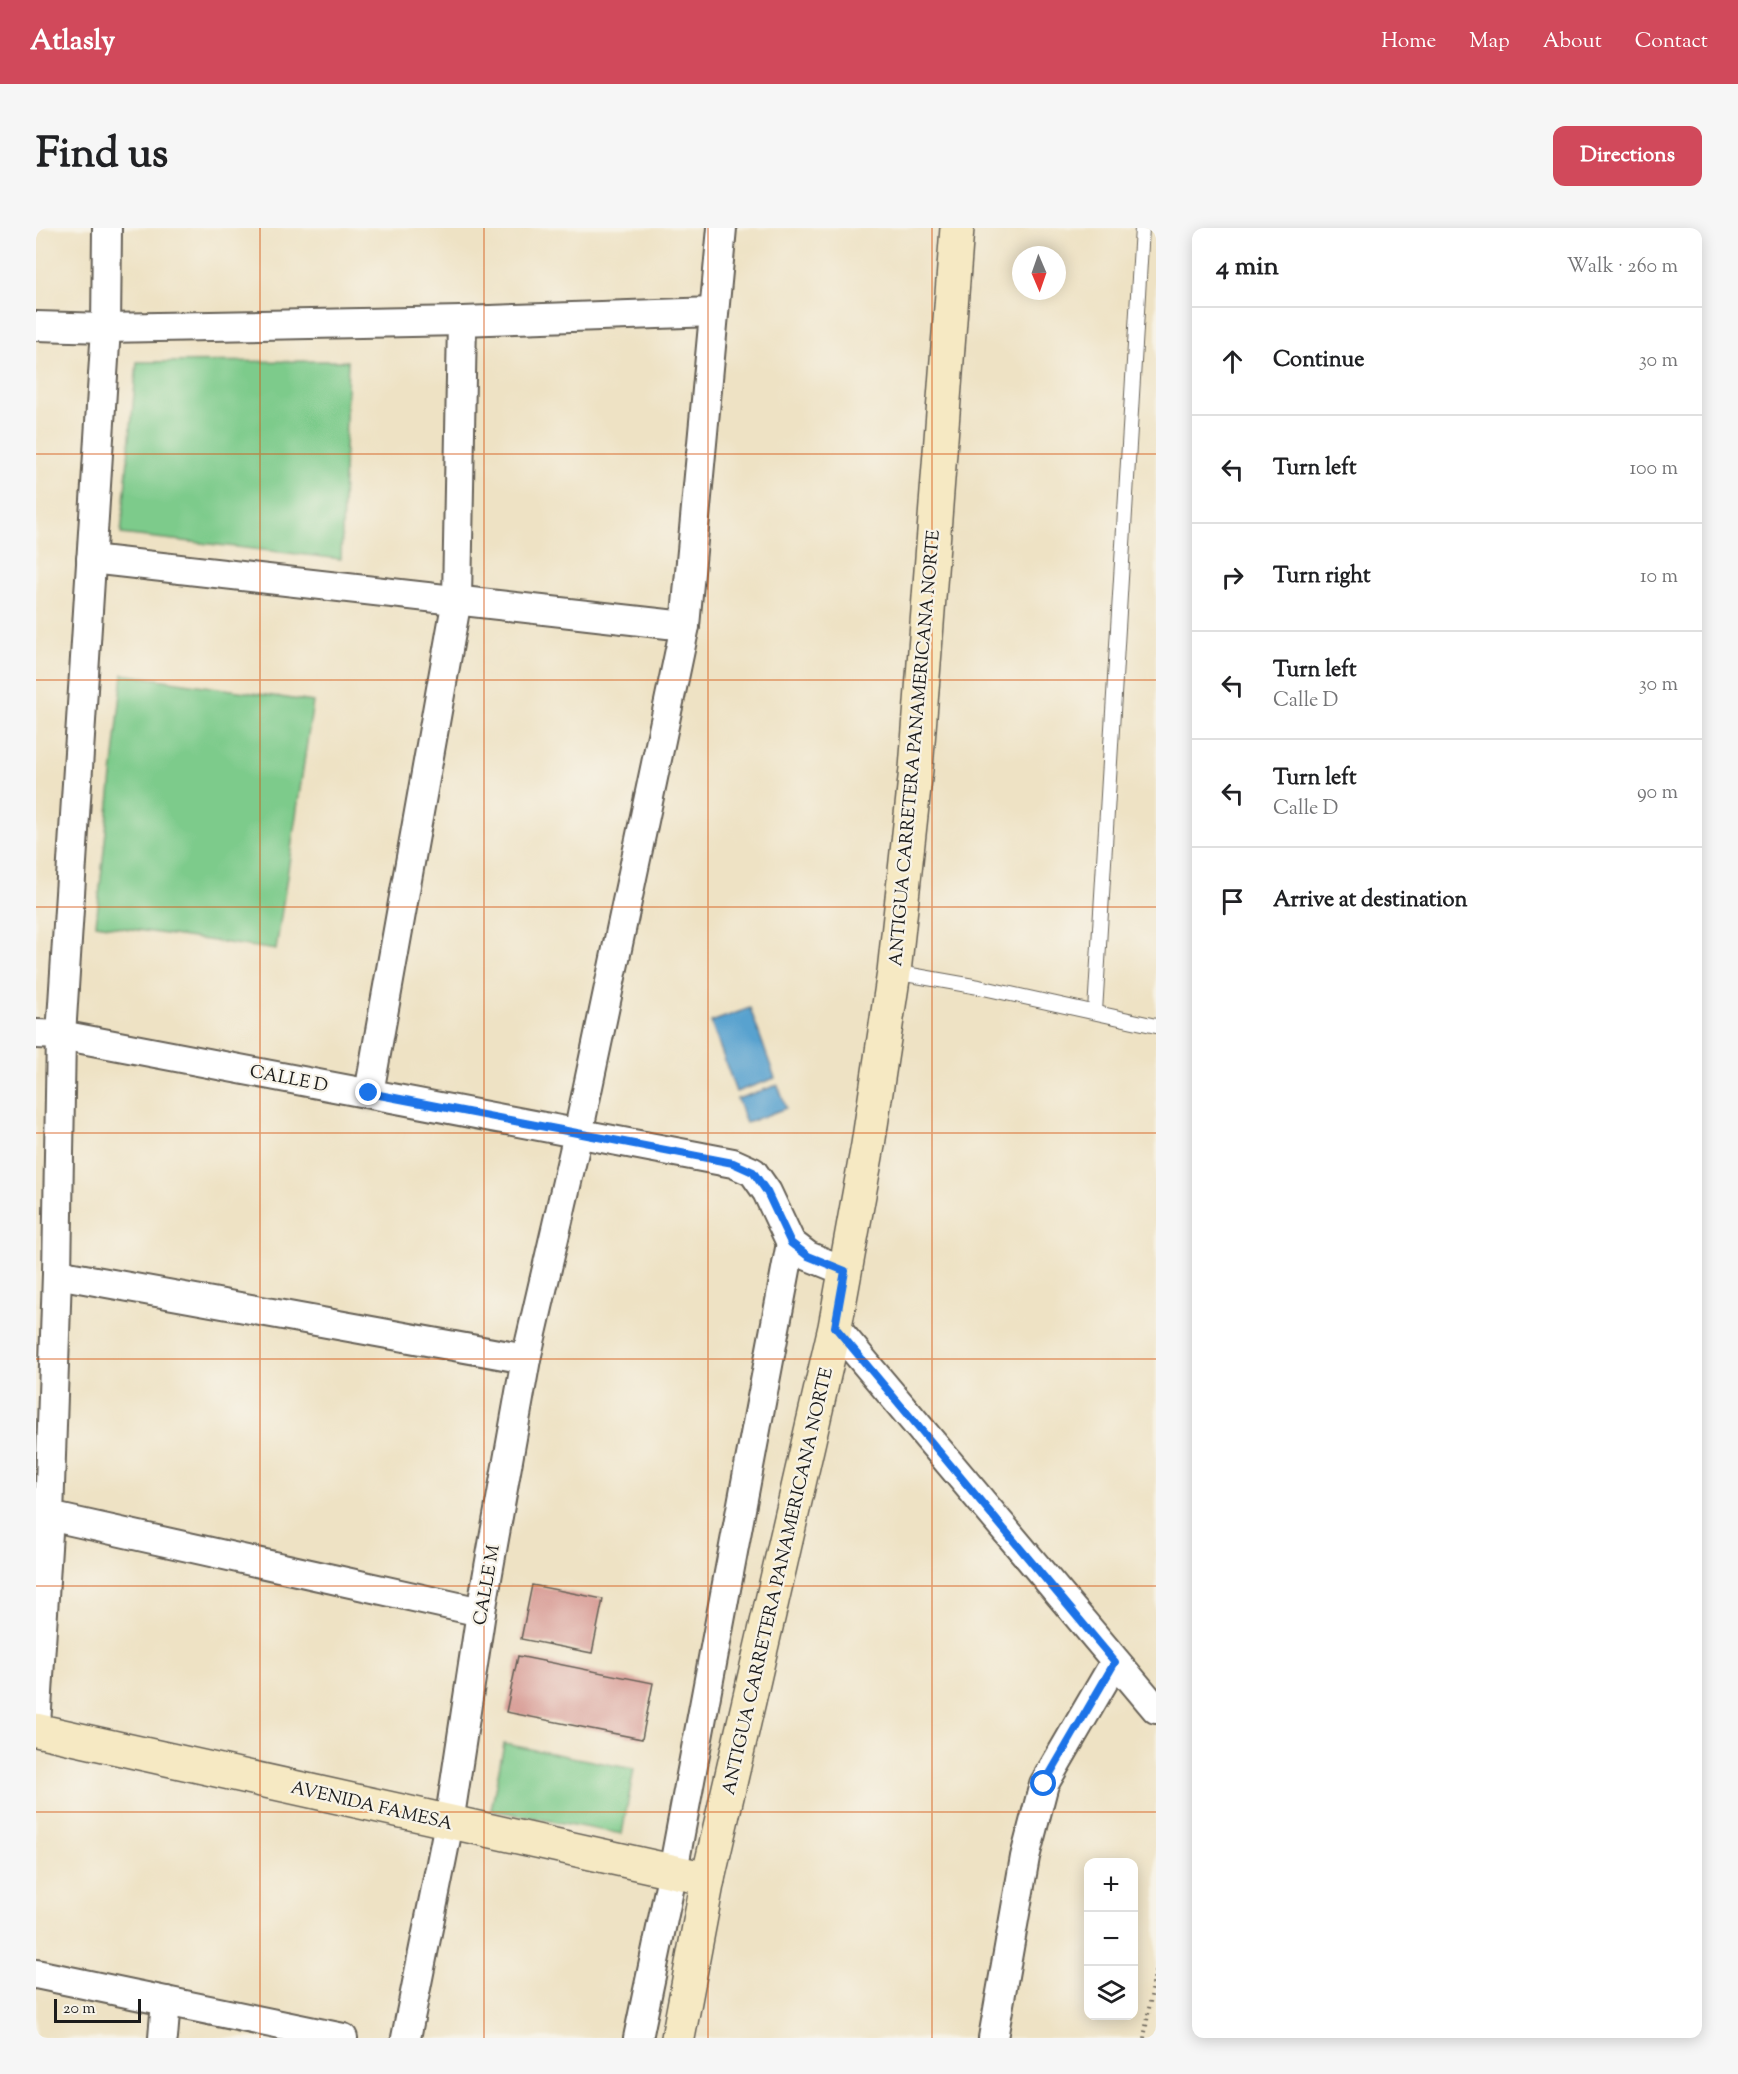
<!DOCTYPE html>
<html lang="en">
<head>
<meta charset="utf-8">
<style>
	:root { --surface:#fff; --page:#f6f6f6; --text:#202124; --muted:#757577; --line:#e0e0e0; --accent:#d1495b }
	body { margin:0; font-family:"Sorts Mill Goudy",serif; background:var(--page); color:var(--text) }
	.controls { position:absolute; right:18px; bottom:18px; display:grid; overflow:hidden; border-radius:12px; box-shadow:0 3px 15px #0003 }
	.controls button { width:54px; height:54px; display:grid; place-items:center; padding:0; border:0; border-bottom:2px solid var(--line); background:var(--surface); color:var(--text); font:30px sans-serif }
	.compass { position:absolute; left:976px; top:18px; width:54px; height:54px; border-radius:50%; background:var(--surface); box-shadow:0 3px 15px #0003; rotate:178deg }
	.scale { position:absolute; left:18px; bottom:15px; width:87px; box-sizing:border-box; padding-left:6px; border:3px solid #1c1c1c; border-top:0; font-size:16px; line-height:21px; white-space:nowrap; color:#1c1c1c; -webkit-text-stroke:4px #f7f3e8; paint-order:stroke }
	.stop { position:absolute; width:18px; height:18px; margin:-14px; border:4px solid #1a73e8; border-radius:50%; background:#fff }
	.stop.end { background:#1a73e8; border-color:#fff; box-shadow:0 2px 6px #0008 }
	.list { margin:0; padding:0; list-style:none }
	h2 { display:flex; justify-content:space-between; align-items:center; height:78px; margin:0; padding:0 24px; font-size:26px }
	h2 small { font-size:20px; font-weight:400; color:var(--muted) }
	.list li { display:grid; grid-template-columns:39px 1fr auto; gap:18px; align-items:center; box-sizing:border-box; height:108px; padding:0 24px; border-top:2px solid var(--line) }
	.list b { display:block; font-size:22px; white-space:nowrap }
	.list p { margin:0; font-size:20px; white-space:nowrap; color:var(--muted) }
	.list em { font-size:20px; font-style:normal; color:var(--muted) }
	.icon { flex:none; width:33px; height:33px; fill:none; stroke:currentColor; stroke-width:2; stroke-linecap:round; stroke-linejoin:round }
	.map { position:relative; flex:none; width:1120px; height:1810px; overflow:hidden; border-radius:12px }
	header { display:flex; align-items:center; gap:36px; box-sizing:border-box; height:84px; padding:0 30px; background:var(--accent); color:#fff }
	header strong { font-size:28px }
	nav { display:flex; gap:33px; margin-inline-start:auto; font-size:21px }
	.intro { display:flex; align-items:center; justify-content:space-between; box-sizing:border-box; height:144px; padding:0 36px }
	h1 { margin:0; font-size:42px }
	.button { padding:15px 27px; border-radius:12px; background:var(--accent); color:#fff; font-size:21px; font-weight:700 }
	main { display:flex; gap:36px; padding:0 36px }
	aside { flex:1; background:var(--surface); border-radius:12px; box-shadow:0 3px 15px #0003 }
	.map>svg:first-child { display:block }
</style>
</head>
<body>
<header>
<strong>Atlasly</strong>
<nav><a>Home</a><a>Map</a><a>About</a><a>Contact</a></nav>
</header>
<div class="intro"><h1>Find us</h1><a class="button">Directions</a></div>
<main>
<div class="map">
<svg width="1120" height="1810" viewBox="0 0 1120 1810">
	<rect width="100%" height="100%" fill="#f7f3e8"/>
	<filter id="ink" filterUnits="userSpaceOnUse"><feTurbulence type="fractalNoise" baseFrequency=".0167" numOctaves="2"/><feDisplacementMap in="SourceGraphic" scale="12" xChannelSelector="R" yChannelSelector="G"/><feConvolveMatrix kernelMatrix="1 2 1 2 8 2 1 2 1" color-interpolation-filters="sRGB"/></filter>
	<filter id="wash" filterUnits="userSpaceOnUse"><feTurbulence type="fractalNoise" baseFrequency=".008" numOctaves="4" result="noise"/><feDisplacementMap in="SourceGraphic" scale="24" xChannelSelector="R" yChannelSelector="G"/><feGaussianBlur stdDeviation="1.35" result="paint"/><feColorMatrix in="noise" values="0 0 0 0 0 0 0 0 0 0 0 0 0 0 0 0 0 1.4 0 .05"/><feComposite in="paint" operator="in"/></filter>
	<g filter="url(#wash)">
		<rect width="100%" height="100%" fill="#eee2c4"/>
		<!-- green -->
		<g fill="#7dcb8b" stroke="#4c7454" stroke-width="1.5">
			<path d="M 312,133 L 305,331 L 85,306 L 101,134 Z"/>
			<path d="M 87,446 L 277,474 L 240,722 L 60,696 Z"/>
			<path d="M 468,1516 L 598,1541 L 586,1606 L 455,1582 Z"/>
		</g>
		<!-- water -->
		<g fill="#58a2cf" stroke="#3a5f76" stroke-width="1.5">
			<path d="M 714,780 L 739,850 L 700,864 L 675,794 Z"/>
			<path d="M 742,857 L 750,880 L 710,895 L 701,871 Z"/>
		</g>
		<g id="blocks">
			<!-- building -->
			<g fill="#d4918b">
				<path d="M 496,1357 L 567,1371 L 556,1425 L 485,1411 Z"/>
				<path d="M 482,1428 L 617,1455 L 606,1511 L 470,1484 Z"/>
			</g>
		</g>
	</g>
	<g filter="url(#ink)">
		<use href="#blocks" fill-opacity="0" stroke="#666157" stroke-width="1.5"/>
		<g fill="none" stroke-linecap="round" stroke-linejoin="round">
			<defs>
				<g id="lane">
					<path d="M 858,744 L 943,759 L 1120,798"/>
					<path d="M 1059,784 L 1106,0"/>
				</g>
				<g id="street">
					<path d="M 0,98 L 70,100 L 426,93 L 678,84"/>
					<path d="M 55,331 L 649,398"/>
					<path d="M 0,806 L 25,807 L 697,935 L 717,944 L 731,964 L 755,1015 L 772,1028 L 809,1043"/>
					<path d="M 333,865 L 421,371 L 426,93"/>
					<path d="M 21,1046 L 490,1131"/>
					<path d="M 799,1099 L 1120,1481"/>
					<path d="M 13,1288 L 445,1384"/>
					<path d="M 0,1497 L 13,1288 L 21,1046 L 25,807 L 70,100 L 71,0"/>
					<path d="M 0,1746 L 307,1810"/>
					<path d="M 127,1810 L 130,1773"/>
					<path d="M 370,1810 L 413,1595 L 445,1384 L 490,1131 L 542,906 L 649,398 L 686,0"/>
					<path d="M 602,1810 L 637,1643 L 755,1015"/>
					<path d="M 957,1810 L 989,1629 L 1008,1556 L 1079,1434"/>
				</g>
				<g id="secondary">
					<path d="M 0,1502 L 672,1651"/>
					<path d="M 642,1810 L 672,1651 L 799,1099 L 832,917 L 858,744 L 880,541 L 921,0"/>
				</g>
			</defs>
			<!-- lane casing -->
			<use href="#lane" stroke="#666157" stroke-width="16"/>
			<!-- street casing -->
			<use href="#street" stroke="#666157" stroke-width="32"/>
			<!-- secondary casing -->
			<use href="#secondary" stroke="#666157" stroke-width="36"/>
			<!-- path -->
			<path stroke="#666157" stroke-width="4" stroke-dasharray="1.5 4.5" stroke-linecap="butt" d="M 1108,1810 L 1120,1739"/>
			<!-- lane -->
			<use href="#lane" stroke="#fff" stroke-width="14"/>
			<!-- street -->
			<use href="#street" stroke="#fff" stroke-width="28"/>
			<!-- secondary -->
			<use href="#secondary" stroke="#f6e9c3" stroke-width="33"/>
		</g>
	</g>
	<g fill="none" stroke-linecap="round" stroke-linejoin="round" filter="url(#ink)">
		<!-- route -->
		<path stroke="#1a73e8" stroke-width="8" d="M 333,865 L 697,935 L 717,944 L 731,964 L 755,1015 L 772,1028 L 809,1043 L 799,1099 L 1079,1434 L 1008,1556"/>
	</g>
	<!-- grid -->
	<path fill="none" stroke="#d4530e" stroke-width="1.5" stroke-opacity="0.55" d="M 224,0 L 224,1810M 448,0 L 448,1810M 672,0 L 672,1810M 896,0 L 896,1810M 0,226 L 1120,226M 0,452 L 1120,452M 0,679 L 1120,679M 0,905 L 1120,905M 0,1131 L 1120,1131M 0,1358 L 1120,1358M 0,1584 L 1120,1584"/>
	<g text-anchor="middle" stroke-width="4.5" stroke-linejoin="round" paint-order="stroke">
		<!-- street labels -->
		<g font-size="18" fill="#1c1c1c" stroke="#f7f3e8">
			<text transform="translate(878 520) rotate(-85)" y="6">ANTIGUA CARRETERA PANAMERICANA NORTE</text>
			<text transform="translate(253 850) rotate(11)" y="6">CALLE D</text>
			<text transform="translate(741 1353) rotate(-77)" y="6">ANTIGUA CARRETERA PANAMERICANA NORTE</text>
			<text transform="translate(450 1357) rotate(-80)" y="6">CALLE M</text>
			<text transform="translate(336 1577) rotate(13)" y="6">AVENIDA FAMESA</text>
		</g>
	</g>
</svg>
<div class="controls">
<button>+</button>
<button>−</button>
<button><svg class="icon" aria-label="layers" viewBox="0 0 24 24"><path d="M12 4l9 5-9 5-9-5zM3 14l9 5 9-5"/></svg></button>
</div>
<svg class="compass" viewBox="-18 -18 36 36"><path d="M0-13l5 13h-10z" fill="#e53935"/><path d="M0 13l5-13h-10z" fill="#757577"/></svg>
<div class="scale">20 m</div>
<div class="stop" style="left:1008px;top:1556px"></div>
<div class="stop end" style="left:333px;top:865px"></div>
</div>
<aside>
<h2>4 min<small>Walk · 260 m</small></h2>
<ul class="list">
<li><svg class="icon" aria-label="ahead" viewBox="0 0 24 24"><path d="M12 20V5M6 11l6-6 6 6"/></svg><div><b>Continue</b></div><em>30 m</em></li>
<li><svg class="icon" aria-label="left" viewBox="0 0 24 24"><path d="M17 20v-9H6M10 6l-5 5 5 5"/></svg><div><b>Turn left</b></div><em>100 m</em></li>
<li><svg class="icon" aria-label="right" viewBox="0 0 24 24"><path d="M7 20v-9h11M14 6l5 5-5 5"/></svg><div><b>Turn right</b></div><em>10 m</em></li>
<li><svg class="icon" aria-label="left" viewBox="0 0 24 24"><path d="M17 20v-9H6M10 6l-5 5 5 5"/></svg><div><b>Turn left</b><p>Calle D</p></div><em>30 m</em></li>
<li><svg class="icon" aria-label="left" viewBox="0 0 24 24"><path d="M17 20v-9H6M10 6l-5 5 5 5"/></svg><div><b>Turn left</b><p>Calle D</p></div><em>90 m</em></li>
<li><svg class="icon" aria-label="arrive" viewBox="0 0 24 24"><path d="M6 21V4h12l-3 4 3 4H6"/></svg><div><b>Arrive at destination</b></div></li>
</ul>
</aside>
</main>
</body>
</html>
